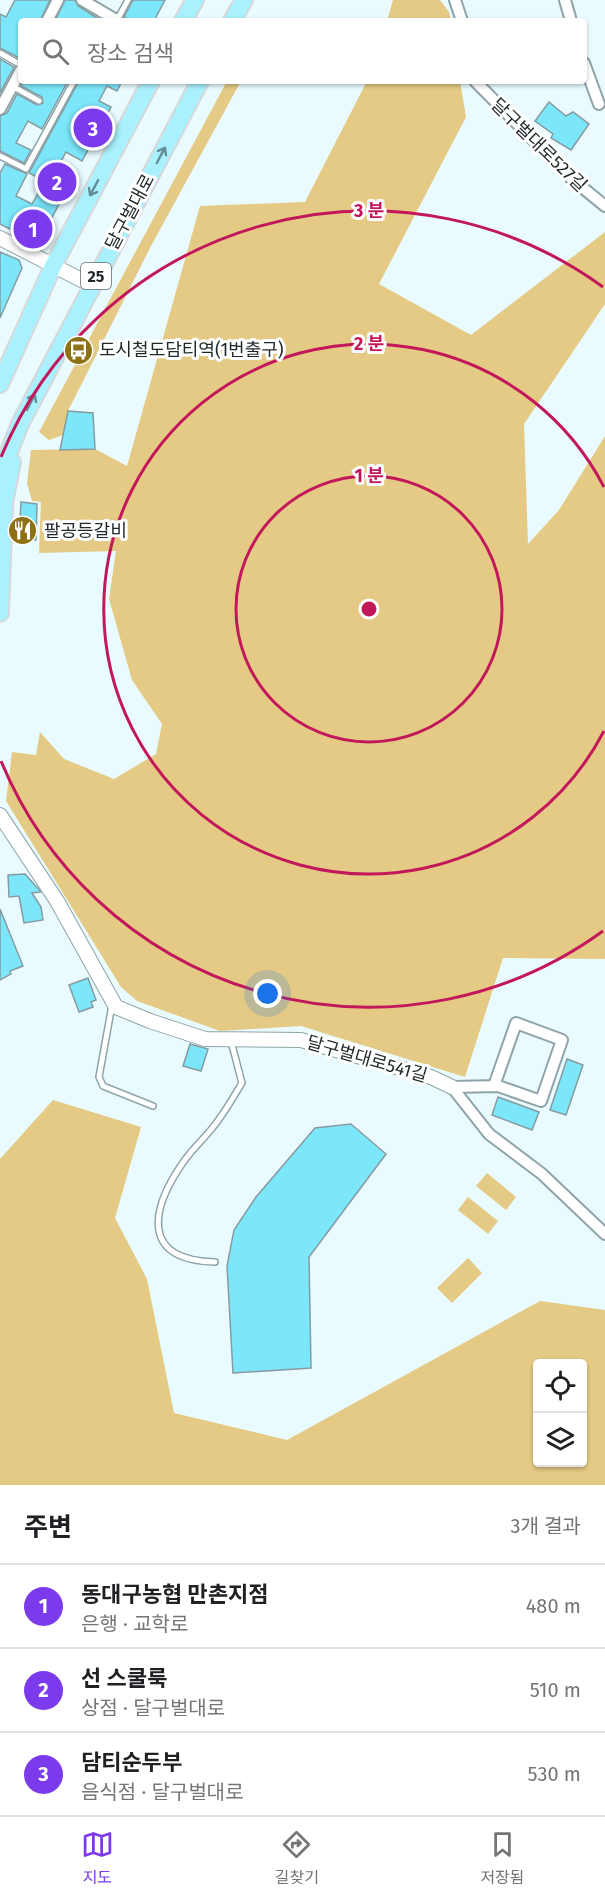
<!DOCTYPE html>
<html lang="ko">
<head>
<meta charset="utf-8">
<style>
	:root { --surface:#fff; --page:#f2f2f2; --text:#202124; --muted:#757577; --line:#e0e0e0; --accent:#7c3aed }
	body { margin:0; font-family:"Fira Sans","Noto Sans KR",sans-serif; background:var(--page); color:var(--text) }
	.controls { position:absolute; right:18px; bottom:18px; display:grid; overflow:hidden; border-radius:6px; box-shadow:0 2px 4px #0004 }
	.controls button { width:54px; height:54px; display:grid; place-items:center; padding:0; border:0; border-bottom:2px solid var(--line); background:var(--surface); color:var(--text); font:30px sans-serif }
	.you { position:absolute; left:268px; top:994px; width:21px; height:21px; margin:-15px; border:4px solid #fff; border-radius:50%; background:#1a73e8; box-shadow:0 0 0 9px #1a73e833 }
	.badge { display:grid; place-items:center; width:39px; height:39px; border-radius:50%; background:var(--accent); color:#fff; font-size:20px; font-weight:700 }
	.pin { position:absolute; translate:-50% -50%; border:3px solid #fff; box-shadow:0 2px 6px #0006 }
	.list { margin:0; padding:0; list-style:none }
	h2 { display:flex; justify-content:space-between; align-items:center; height:78px; margin:0; padding:0 24px; font-size:26px }
	h2 small { font-size:20px; font-weight:400; color:var(--muted) }
	.list li { display:grid; grid-template-columns:39px 1fr auto; gap:18px; align-items:center; box-sizing:border-box; height:84px; padding:0 24px; border-top:2px solid var(--line) }
	.list b { display:block; font-size:22px; white-space:nowrap }
	.list p { margin:0; font-size:20px; white-space:nowrap; color:var(--muted) }
	.list em { font-size:20px; font-style:normal; color:var(--muted) }
	.icon { flex:none; width:33px; height:33px; fill:none; stroke:currentColor; stroke-width:2; stroke-linecap:round; stroke-linejoin:round }
	.map { position:relative; flex:none; width:605px; height:1485px; overflow:hidden }
	.search { position:absolute; background:var(--surface); box-shadow:0 2px 4px #0004; left:18px; right:18px; top:18px; height:66px; display:flex; align-items:center; gap:15px; box-sizing:border-box; padding:0 21px; border-radius:6px; color:var(--muted); font-size:22px }
	.sheet { height:330px; background:var(--surface) }
	nav { display:flex; justify-content:space-around; align-items:center; box-sizing:border-box; height:84px; border-top:2px solid var(--line); background:var(--surface); font-size:16px; color:var(--muted) }
	nav a { display:grid; justify-items:center; gap:3px }
	nav .on { color:var(--accent) }
	.map>svg:first-child { display:block }
</style>
</head>
<body>
<div class="map">
<svg width="605" height="1485" viewBox="0 0 605 1485">
	<rect width="100%" height="100%" fill="#e9fbff"/>
	<!-- green -->
	<g fill="#e4ca84" fill-rule="evenodd">
		<path d="M 393,0 L 440,0 L 449,12 L 451,21 L 387,21 Z"/>
		<path d="M 227,81 L 241,81 L 151,246 L 68,411 L 63,435 L 49,440 L 39,432 Z"/>
		<path d="M 367,81 L 460,81 L 466,117 L 379,284 L 471,335 L 605,232 L 605,304 L 524,424 L 528,544 L 559,510 L 605,436 L 605,959 L 503,958 L 465,1077 L 301,1026 L 220,1031 L 137,1001 L 121,987 L 6,801 L 12,752 L 36,755 L 40,732 L 64,759 L 114,779 L 156,754 L 162,724 L 132,680 L 109,599 L 116,551 L 39,553 L 41,502 L 32,501 L 27,483 L 31,450 L 95,449 L 127,466 L 200,206 L 305,202 Z"/>
		<path d="M 53,1100 L 141,1127 L 115,1218 L 147,1279 L 174,1413 L 287,1440 L 540,1301 L 605,1310 L 605,1485 L 0,1485 L 0,1159 ZM 538,1364 L 582,1364 L 582,1462 L 538,1462 Z"/>
		<path d="M 487,1173 L 516,1197 L 506,1210 L 476,1186 Z"/>
		<path d="M 468,1197 L 498,1221 L 488,1234 L 458,1210 Z"/>
		<path d="M 468,1258 L 482,1273 L 452,1303 L 437,1288 Z"/>
	</g>
	<!-- building -->
	<g fill="#7ce7fb" stroke="#869ba0" stroke-width="1.5">
		<path d="M 15,0 L 50,0 L 40,21 L 21,21 L 21,59 L 0,48 L 0,14 L 6,17 Z"/>
		<path d="M 65,0 L 75,0 L 78,6 L 102,21 L 55,21 Z"/>
		<path d="M 133,0 L 165,0 L 154,21 L 131,21 L 124,17 Z"/>
		<path d="M 0,59 L 14,67 L 0,93 Z"/>
		<path d="M 24,81 L 68,81 L 42,129 L 28,121 L 16,143 L 31,150 L 24,163 L 0,151 L 0,116 L 7,113 L 17,94 L 37,105 L 43,103 L 42,97 L 21,86 Z"/>
		<path d="M 79,81 L 122,81 L 117,91 L 107,86 L 99,101 L 111,107 L 82,161 L 66,152 L 57,169 L 73,177 L 43,235 L 33,230 L 29,239 L 0,224 L 0,173 L 5,164 L 27,174 L 16,196 L 32,204 L 45,181 L 29,173 Z"/>
		<path d="M 549,102 L 566,116 L 573,112 L 589,124 L 571,150 L 551,138 L 553,134 L 535,121 Z"/>
		<path d="M 0,252 L 19,260 L 22,268 L 0,318 Z"/>
		<path d="M 68,411 L 93,413 L 95,449 L 60,450 Z"/>
		<path d="M 21,502 L 37,504 L 36,540 L 19,539 Z"/>
		<path d="M 25,874 L 41,892 L 32,893 L 41,907 L 43,920 L 24,923 L 19,896 L 9,897 L 8,875 Z"/>
		<path d="M 0,909 L 23,966 L 10,971 L 11,974 L 0,980 Z"/>
		<path d="M 88,978 L 96,1000 L 91,1002 L 93,1007 L 79,1012 L 69,985 Z"/>
		<path d="M 190,1044 L 208,1049 L 201,1071 L 183,1066 Z"/>
		<path d="M 567,1059 L 583,1065 L 566,1115 L 550,1110 Z"/>
		<path d="M 498,1097 L 539,1112 L 532,1130 L 492,1115 Z"/>
		<path d="M 351,1124 L 386,1154 L 309,1257 L 311,1368 L 233,1373 L 227,1266 L 234,1230 L 256,1197 L 315,1128 Z"/>
	</g>
	<g fill="none" stroke-linecap="round" stroke-linejoin="round">
		<defs>
			<g id="service">
				<path d="M 117,20 L 128,0"/>
				<path d="M 0,53 L 21,65"/>
				<path d="M 12,86 L 39,101"/>
				<path d="M 0,156 L 26,169 L 74,81"/>
				<path d="M 112,1005 L 99,1077 L 103,1086 L 153,1106"/>
				<path d="M 215,1262 C 139,1260 151,1208 184,1161 C 194,1147 207,1136 217,1122 C 226,1110 234,1096 242,1083 L 231,1041"/>
			</g>
			<g id="minor">
				<path d="M 82,0 L 118,21"/>
				<path d="M 455,0 L 462,21"/>
				<path d="M 565,0 L 571,21"/>
				<path d="M 47,21 L 58,0"/>
				<path d="M 584,63 L 599,104"/>
				<path d="M 475,81 L 572,179 L 605,206"/>
				<path d="M 0,109 L 21,70"/>
				<path d="M 452,1087 L 498,1086 L 541,1101 L 562,1040 L 516,1023 L 494,1086"/>
				<path d="M 452,1087 L 489,1134 L 542,1174 L 605,1234"/>
			</g>
			<g id="tertiary">
				<path d="M 0,238 L 91,285"/>
				<path d="M 0,815 L 57,901 L 116,1007 L 150,1021 L 205,1039 L 301,1040 L 431,1077 L 452,1087"/>
			</g>
			<g id="primary">
				<path d="M 183,21 L 195,0"/>
				<path d="M 232,21 L 244,0"/>
				<path d="M 0,384 L 54,264 L 151,81"/>
				<path d="M 0,475 L 20,424 L 200,81"/>
				<path d="M 0,613 L 4,503 L 12,462"/>
			</g>
		</defs>
		<!-- service casing -->
		<use href="#service" stroke="#8fa4a9" stroke-width="8"/>
		<!-- minor casing -->
		<use href="#minor" stroke="#8fa4a9" stroke-width="14"/>
		<!-- tertiary casing -->
		<use href="#tertiary" stroke="#8fa4a9" stroke-width="16"/>
		<!-- primary casing -->
		<use href="#primary" stroke="#d7d8d9" stroke-width="20"/>
		<!-- service -->
		<use href="#service" stroke="#fff" stroke-width="5"/>
		<!-- minor -->
		<use href="#minor" stroke="#fff" stroke-width="10"/>
		<!-- tertiary -->
		<use href="#tertiary" stroke="#fff" stroke-width="14"/>
		<!-- primary -->
		<use href="#primary" stroke="#a9f1fe" stroke-width="16"/>
	</g>
	<!-- one-way arrows -->
	<defs><path id="oneway-shaft" d="M-6 0H5M1.5-3L5.5 0L1.5 3" fill="none" stroke-width="1.6" stroke-linecap="round" stroke-linejoin="round" transform="scale(1.5)"/></defs>
	<g stroke="#648c94">
		<use href="#oneway-shaft" transform="translate(161 155) rotate(-62)"/>
		<use href="#oneway-shaft" transform="translate(94 188) rotate(118)"/>
		<use href="#oneway-shaft" transform="translate(31 402) rotate(-63)"/>
	</g>
	<!-- distance rings -->
	<g fill="none" stroke="#c2185b" stroke-width="3">
		<circle cx="369" cy="609" r="133"/>
		<path d="M604 731A265 265 0 1 1 604 487"/>
		<path d="M603 931A398 398 0 0 1 1 761M1 457A398 398 0 0 1 603 287"/>
	</g>
	<!-- icons -->
	<defs>
		<symbol id="bus-disc" viewBox="-11 -11 22 22"><circle r="9.5" fill="#8e7115" stroke="#fff"/><path d="M-5-6H5V4H4V6H2V4H-2V6H-4V4H-5ZM-3.5-4V0h7V-4ZM-3.5 1.2v1.5H-2V1.2ZM2 1.2v1.5H3.5V1.2Z" fill="#fff"/></symbol>
		<symbol id="restaurant-disc" viewBox="-11 -11 22 22"><circle r="9.5" fill="#8e7115" stroke="#fff"/><path d="M-5-6h1v4h1v-4h1v4h1v-4h1v5L-1.5 .5V6h-2V.5L-5-1ZM5-6V6H3V1.5H1.5Q1.5-4 5-6Z" fill="#fff"/></symbol>
	</defs>
	<g fill-rule="evenodd">
		<use href="#bus-disc" x="62" y="334" width="33" height="33"/>
		<use href="#restaurant-disc" x="6" y="514" width="33" height="33"/>
	</g>
	<g text-anchor="middle" stroke-width="6" stroke-linejoin="round" paint-order="stroke">
		<!-- shield labels -->
		<rect fill="#fff" stroke="#62686a" stroke-width="1.5" x="81" y="263" width="30" height="26" rx="4.5"/>
		<g font-size="16" font-weight="bold" fill="#1f282a">
			<text x="96" y="282">25</text>
		</g>
		<!-- street labels -->
		<g font-size="18" fill="#1f282a" stroke="#fff">
			<text transform="translate(539 145) rotate(44)" y="6">달구벌대로527길</text>
			<text transform="translate(130 212) rotate(-62)" y="6">달구벌대로</text>
			<text transform="translate(367 1059) rotate(16)" y="6">달구벌대로541길</text>
		</g>
		<!-- poi labels -->
		<g font-size="18" fill="#1f282a" stroke="#fff" text-anchor="start">
			<text x="99" y="356">도시철도담티역(1번출구)</text>
			<text x="44" y="537">팔공등갈비</text>
		</g>
	</g>
	<circle cx="369" cy="609" r="9" fill="#c2185b" stroke="#fff" stroke-width="3"/>
	<g font-size="18" text-anchor="middle" font-weight="bold" fill="#c2185b" stroke="#fff" stroke-width="6" stroke-linejoin="round" paint-order="stroke">
		<text x="369" y="217">3 분</text>
		<text x="369" y="350">2 분</text>
		<text x="369" y="482">1 분</text>
	</g>
</svg>
<div class="controls">
<button><svg class="icon" aria-label="locate" viewBox="0 0 24 24"><circle cx="12" cy="12" r="6"/><path d="M12 2v4M12 18v4M2 12h4M18 12h4"/></svg></button>
<button><svg class="icon" aria-label="layers" viewBox="0 0 24 24"><path d="M12 4l9 5-9 5-9-5zM3 14l9 5 9-5"/></svg></button>
</div>
<div class="you"></div>
<div class="pin badge" style="left:33px;top:229px">1</div>
<div class="pin badge" style="left:57px;top:182px">2</div>
<div class="pin badge" style="left:93px;top:128px">3</div>
<div class="search"><svg class="icon" aria-label="search" viewBox="0 0 24 24"><circle cx="10" cy="10" r="6"/><path d="M15 15l6 6"/></svg>장소 검색</div>
</div>
<section class="sheet">
<h2>주변<small>3개 결과</small></h2>
<ul class="list">
<li><span class="badge">1</span><div><b>동대구농협 만촌지점</b><p>은행 · 교학로</p></div><em>480 m</em></li>
<li><span class="badge">2</span><div><b>선 스쿨룩</b><p>상점 · 달구벌대로</p></div><em>510 m</em></li>
<li><span class="badge">3</span><div><b>담티순두부</b><p>음식점 · 달구벌대로</p></div><em>530 m</em></li>
</ul>
</section>
<nav>
<a class="on"><svg class="icon" aria-label="map" viewBox="0 0 24 24"><path d="M3 6l6-2 6 2 6-2v14l-6 2-6-2-6 2zM9 4v14M15 6v14"/></svg>지도</a>
<a><svg class="icon" aria-label="directions" viewBox="0 0 24 24"><path d="M12 3l9 9-9 9-9-9zM9 14v-3h6M13 9l2 2-2 2"/></svg>길찾기</a>
<a><svg class="icon" aria-label="saved" viewBox="0 0 24 24"><path d="M7 4h10v16l-5-4-5 4z"/></svg>저장됨</a>
</nav>
</body>
</html>
